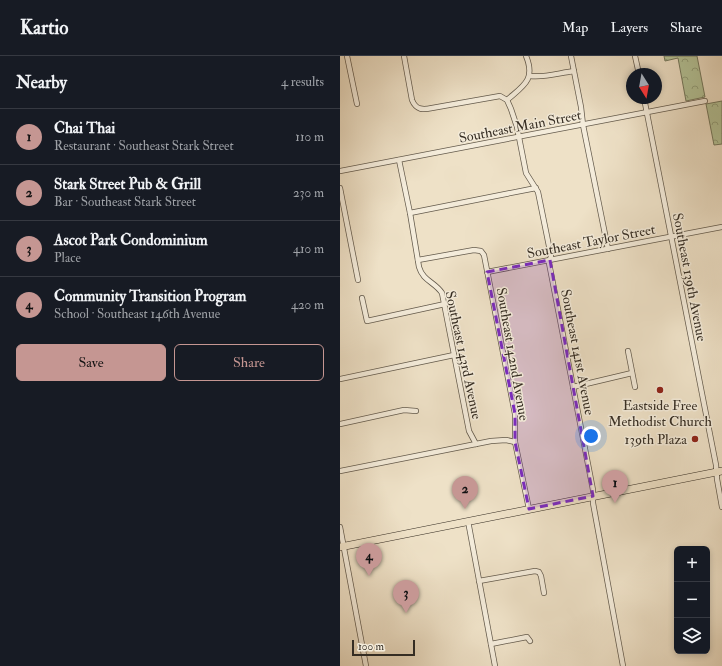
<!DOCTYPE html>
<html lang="en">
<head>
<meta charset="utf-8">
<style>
	:root { --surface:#171b24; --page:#242831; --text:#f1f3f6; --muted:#9ea1a6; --line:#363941; --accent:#c59692 }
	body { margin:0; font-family:"IM FELL Double Pica",serif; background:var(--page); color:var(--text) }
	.controls { position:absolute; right:12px; bottom:12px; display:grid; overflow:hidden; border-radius:6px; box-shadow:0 2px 6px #0003 }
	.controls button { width:36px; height:36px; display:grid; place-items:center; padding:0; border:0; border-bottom:1px solid var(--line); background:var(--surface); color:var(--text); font:20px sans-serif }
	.compass { position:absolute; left:286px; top:12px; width:36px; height:36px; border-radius:50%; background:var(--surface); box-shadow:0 2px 6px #0003; rotate:169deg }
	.scale { position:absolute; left:12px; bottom:10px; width:63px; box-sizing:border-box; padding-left:4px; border:2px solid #352d23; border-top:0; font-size:11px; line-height:14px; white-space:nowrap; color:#352d23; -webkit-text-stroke:3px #f4ecdb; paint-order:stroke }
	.you { position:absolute; left:251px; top:380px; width:14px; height:14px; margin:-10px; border:3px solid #fff; border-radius:50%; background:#1a73e8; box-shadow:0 0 0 6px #1a73e833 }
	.badge { display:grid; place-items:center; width:26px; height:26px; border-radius:50%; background:var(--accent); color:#111; font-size:13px; font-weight:700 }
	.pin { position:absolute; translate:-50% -33px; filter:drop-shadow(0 1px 2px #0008) }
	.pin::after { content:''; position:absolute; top:21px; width:14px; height:12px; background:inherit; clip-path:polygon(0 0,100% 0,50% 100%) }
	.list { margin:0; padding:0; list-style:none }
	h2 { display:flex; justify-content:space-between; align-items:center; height:52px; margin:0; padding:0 16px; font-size:17px }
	h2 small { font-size:13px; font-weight:400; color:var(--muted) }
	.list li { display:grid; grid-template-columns:26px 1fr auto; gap:12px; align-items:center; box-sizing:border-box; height:56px; padding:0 16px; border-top:1px solid var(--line) }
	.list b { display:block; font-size:15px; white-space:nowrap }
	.list p { margin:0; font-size:13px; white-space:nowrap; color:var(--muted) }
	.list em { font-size:13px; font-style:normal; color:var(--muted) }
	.actions { display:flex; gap:8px; padding:12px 16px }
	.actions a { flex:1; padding:9px 0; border:1px solid var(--accent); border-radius:6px; text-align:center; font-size:14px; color:var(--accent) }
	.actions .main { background:var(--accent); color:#111 }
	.icon { flex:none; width:22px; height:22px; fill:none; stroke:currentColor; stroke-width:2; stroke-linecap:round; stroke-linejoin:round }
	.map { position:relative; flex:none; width:382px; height:610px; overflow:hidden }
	header { display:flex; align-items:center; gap:24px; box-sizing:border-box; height:56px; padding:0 20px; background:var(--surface); border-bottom:1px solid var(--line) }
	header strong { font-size:19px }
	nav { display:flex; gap:22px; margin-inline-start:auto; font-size:14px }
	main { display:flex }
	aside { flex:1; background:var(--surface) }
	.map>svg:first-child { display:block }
</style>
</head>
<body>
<header>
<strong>Kartio</strong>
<nav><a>Map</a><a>Layers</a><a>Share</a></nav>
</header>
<main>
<aside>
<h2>Nearby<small>4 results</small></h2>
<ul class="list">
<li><span class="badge">1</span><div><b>Chai Thai</b><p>Restaurant · Southeast Stark Street</p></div><em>110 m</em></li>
<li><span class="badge">2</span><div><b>Stark Street Pub &amp; Grill</b><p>Bar · Southeast Stark Street</p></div><em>230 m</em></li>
<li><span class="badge">3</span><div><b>Ascot Park Condominium</b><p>Place</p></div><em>410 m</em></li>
<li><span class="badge">4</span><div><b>Community Transition Program</b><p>School · Southeast 146th Avenue</p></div><em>420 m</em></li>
</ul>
<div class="actions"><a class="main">Save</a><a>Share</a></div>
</aside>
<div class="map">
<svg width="382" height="610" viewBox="0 0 382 610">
	<defs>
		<pattern id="forest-crowns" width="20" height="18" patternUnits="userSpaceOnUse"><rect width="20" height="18" fill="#b4c499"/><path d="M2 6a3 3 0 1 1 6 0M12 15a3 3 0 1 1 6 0" fill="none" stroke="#93a07c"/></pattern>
	</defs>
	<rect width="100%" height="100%" fill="#eee1c7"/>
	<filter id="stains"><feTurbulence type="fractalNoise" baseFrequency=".005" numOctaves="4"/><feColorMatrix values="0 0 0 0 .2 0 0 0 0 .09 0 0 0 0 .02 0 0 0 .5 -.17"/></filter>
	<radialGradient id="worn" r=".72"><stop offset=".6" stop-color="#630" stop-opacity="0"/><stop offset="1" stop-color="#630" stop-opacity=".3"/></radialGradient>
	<!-- forest -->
	<g fill="url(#forest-crowns)" stroke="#74785e">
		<path d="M 324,0 L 357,0 L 365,41 L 346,45 L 338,2 L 325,5 Z"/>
		<path d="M 382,45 L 382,88 L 374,89 L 366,48 Z"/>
	</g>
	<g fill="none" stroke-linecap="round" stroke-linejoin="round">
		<defs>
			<g id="street">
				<path d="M 7,0 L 17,48"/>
				<path d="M 64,0 L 72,44 C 76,54 83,54 92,52 L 160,40 L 167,44 L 171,53 L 177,71 L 186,117 L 198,136 L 211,200 L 209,207 L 253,434 L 253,447 L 283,610"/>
				<path d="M 231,0 L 241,51 L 243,69 L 268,193"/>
				<path d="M 295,0 L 299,18"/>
				<path d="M 190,20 C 204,22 219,17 234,15"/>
				<path d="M 304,42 L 376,409 L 377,423 L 382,451"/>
				<path d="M 167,44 C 183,30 196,24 186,0"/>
				<path d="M 59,104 L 70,157 L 79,211 C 83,225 95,226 102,237 L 129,375 L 136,388"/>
				<path d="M 0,115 L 365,45"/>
				<path d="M 0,132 L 18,224"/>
				<path d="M 70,157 L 196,132"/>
				<path d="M 78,204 L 134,194 L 141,195 L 144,199 L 175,358 L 175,386 L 189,453"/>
				<path d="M 147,216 L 303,186 L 382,171"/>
				<path d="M 22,242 L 27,265 L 105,248"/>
				<path d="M 288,295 L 295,331"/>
				<path d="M 0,323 L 114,299"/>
				<path d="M 233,331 L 292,317"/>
				<path d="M 0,368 L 64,354 L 76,355"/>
				<path d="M 0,415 L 151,385 L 166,384 L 175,386"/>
				<path d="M 128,465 L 155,610"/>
				<path d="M 0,471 L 26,610"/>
				<path d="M 139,525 L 195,515 L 199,516 L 201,520 L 204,537"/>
				<path d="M 151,588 L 187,581 L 190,585"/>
			</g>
			<path id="primary" d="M 0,491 L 382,415"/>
		</defs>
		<!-- street casing -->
		<use href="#street" stroke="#635a4c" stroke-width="6"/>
		<!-- primary casing -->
		<use href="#primary" stroke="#352d23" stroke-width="8"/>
		<!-- street -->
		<use href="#street" stroke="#f4ecdb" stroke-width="4.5"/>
		<!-- primary -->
		<use href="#primary" stroke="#eee1c7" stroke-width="7"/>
	</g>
	<!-- marked area -->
	<path fill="#7b2cbf" fill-opacity="0.2" stroke="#7b2cbf" stroke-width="3" stroke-dasharray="8 5" stroke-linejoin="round" d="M 210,204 L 253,440 L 189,453 L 175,386 L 175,358 L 147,216 Z"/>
	<!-- markers -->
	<g fill="#8f2418" stroke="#f4ecdb" stroke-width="1.5">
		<circle cx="320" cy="334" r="4"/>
		<circle cx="355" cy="383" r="4"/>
	</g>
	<g text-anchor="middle" stroke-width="3" stroke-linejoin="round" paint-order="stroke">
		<!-- street labels -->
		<g font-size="14" fill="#352d23" stroke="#f4ecdb">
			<text transform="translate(180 70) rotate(-11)" y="5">Southeast Main Street</text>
			<text transform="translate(251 185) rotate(-11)" y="5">Southeast Taylor Street</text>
			<text transform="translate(350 221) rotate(79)" y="5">Southeast 139th Avenue</text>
			<text transform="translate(238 296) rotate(79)" y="5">Southeast 141st Avenue</text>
			<text transform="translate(173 298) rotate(80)" y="5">Southeast 142nd Avenue</text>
			<text transform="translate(124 299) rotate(78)" y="5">Southeast 143rd Avenue</text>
		</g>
		<!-- poi labels -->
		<g font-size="14" fill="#352d23" stroke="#f4ecdb">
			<text x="320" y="354">Eastside Free<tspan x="320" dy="16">Methodist Church</tspan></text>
			<text x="347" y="388" text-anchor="end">139th Plaza</text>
		</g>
	</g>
	<rect width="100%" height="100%" filter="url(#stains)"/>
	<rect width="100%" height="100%" fill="url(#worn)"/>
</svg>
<div class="controls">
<button>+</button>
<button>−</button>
<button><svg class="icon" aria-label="layers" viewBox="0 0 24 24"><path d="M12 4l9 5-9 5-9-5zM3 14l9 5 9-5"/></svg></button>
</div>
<svg class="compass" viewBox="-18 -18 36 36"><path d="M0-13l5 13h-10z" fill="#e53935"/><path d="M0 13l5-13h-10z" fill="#9ea1a6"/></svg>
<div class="scale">100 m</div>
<div class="you"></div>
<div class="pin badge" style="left:275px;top:447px">1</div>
<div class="pin badge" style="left:125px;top:453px">2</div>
<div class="pin badge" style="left:66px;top:557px">3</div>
<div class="pin badge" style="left:29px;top:520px">4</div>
</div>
</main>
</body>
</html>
